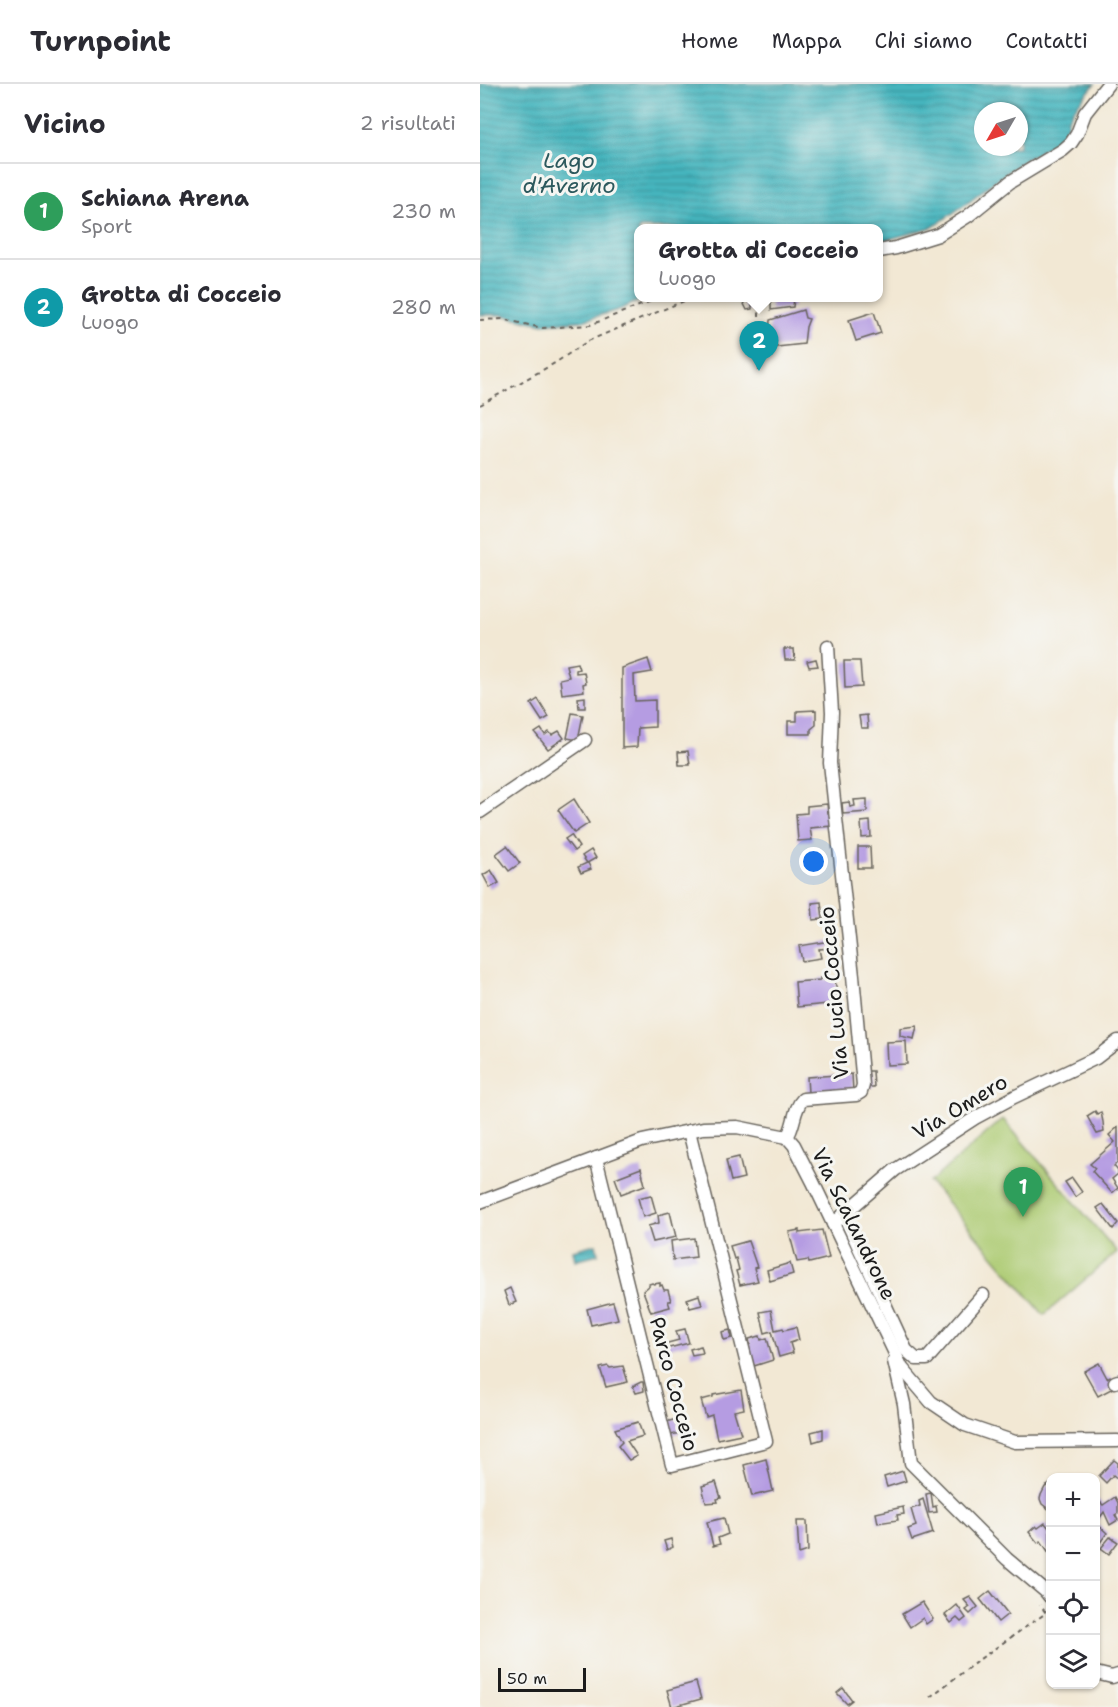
<!DOCTYPE html>
<html lang="it">
<head>
<meta charset="utf-8">
<style>
	:root { --surface:#fff; --page:#f2f2f3; --text:#2b2b33; --muted:#7c7c81; --line:#e1e1e2; --accent:#ea580c }
	body { margin:0; font-family:"Shantell Sans",sans-serif; background:var(--page); color:var(--text) }
	.controls { position:absolute; right:18px; bottom:18px; display:grid; overflow:hidden; border-radius:12px; box-shadow:0 2px 4px #0004 }
	.controls button { width:54px; height:54px; display:grid; place-items:center; padding:0; border:0; border-bottom:2px solid var(--line); background:var(--surface); color:var(--text); font:30px sans-serif }
	.compass { position:absolute; left:494px; top:18px; width:54px; height:54px; border-radius:50%; background:var(--surface); box-shadow:0 2px 4px #0004; rotate:231deg }
	.scale { position:absolute; left:18px; bottom:15px; width:88px; box-sizing:border-box; padding-left:6px; border:3px solid #1c1c1c; border-top:0; font-size:16px; line-height:21px; white-space:nowrap; color:#1c1c1c; -webkit-text-stroke:4px #f6f6f2; paint-order:stroke }
	.you { position:absolute; left:334px; top:778px; width:21px; height:21px; margin:-15px; border:4px solid #fff; border-radius:50%; background:#1a73e8; box-shadow:0 0 0 9px #1a73e833 }
	.badge { display:grid; place-items:center; width:39px; height:39px; border-radius:50%; background:var(--accent); color:#fff; font-size:20px; font-weight:700 }
	.pin { position:absolute; translate:-50% -50px; filter:drop-shadow(0 2px 3px #0008) }
	.pin::after { content:''; position:absolute; top:32px; width:21px; height:18px; background:inherit; clip-path:polygon(0 0,100% 0,50% 100%) }
	.popup { position:absolute; left:154px; top:140px; width:249px; height:78px; box-sizing:border-box; display:grid; place-content:center; border-radius:12px; background:var(--surface); filter:drop-shadow(0 2px 4px #0005); font-size:20px; white-space:nowrap; color:var(--muted) }
	.popup b { font-size:22px; color:var(--text) }
	.popup::after { content:''; position:absolute; left:50%; top:100%; margin-left:-12px; border:12px solid transparent; border-top-color:var(--surface) }
	.list { margin:0; padding:0; list-style:none }
	h2 { display:flex; justify-content:space-between; align-items:center; height:78px; margin:0; padding:0 24px; font-size:26px }
	h2 small { font-size:20px; font-weight:400; color:var(--muted) }
	.list li { display:grid; grid-template-columns:39px 1fr auto; gap:18px; align-items:center; box-sizing:border-box; height:96px; padding:0 24px; border-top:2px solid var(--line) }
	.list b { display:block; font-size:22px; white-space:nowrap }
	.list p { margin:0; font-size:20px; white-space:nowrap; color:var(--muted) }
	.list em { font-size:20px; font-style:normal; color:var(--muted) }
	.icon { flex:none; width:33px; height:33px; fill:none; stroke:currentColor; stroke-width:2; stroke-linecap:round; stroke-linejoin:round }
	.map { position:relative; flex:none; width:638px; height:1623px; overflow:hidden }
	header { display:flex; align-items:center; gap:36px; box-sizing:border-box; height:84px; padding:0 30px; background:var(--surface); border-bottom:2px solid var(--line) }
	header strong { font-size:28px }
	nav { display:flex; gap:33px; margin-inline-start:auto; font-size:21px }
	main { display:flex }
	aside { flex:1; background:var(--surface) }
	.map>svg:first-child { display:block }
</style>
</head>
<body>
<header>
<strong>Turnpoint</strong>
<nav><a>Home</a><a>Mappa</a><a>Chi siamo</a><a>Contatti</a></nav>
</header>
<main>
<aside>
<h2>Vicino<small>2 risultati</small></h2>
<ul class="list">
<li><span class="badge" style="background:#2e9e5b">1</span><div><b>Schiana Arena</b><p>Sport</p></div><em>230 m</em></li>
<li><span class="badge" style="background:#0f9aa8">2</span><div><b>Grotta di Cocceio</b><p>Luogo</p></div><em>280 m</em></li>
</ul>
</aside>
<div class="map">
<svg width="638" height="1623" viewBox="0 0 638 1623">
	<defs>
		<pattern id="water-rules" width="6" height="5" patternUnits="userSpaceOnUse" patternTransform="scale(1.5)"><rect width="6" height="5" fill="#45b5be"/><path d="M0 2.5h6" fill="none" stroke="#39929a"/></pattern>
	</defs>
	<rect width="100%" height="100%" fill="#f6f6f2"/>
	<filter id="ink" filterUnits="userSpaceOnUse"><feTurbulence type="fractalNoise" baseFrequency=".0167" numOctaves="2"/><feDisplacementMap in="SourceGraphic" scale="12" xChannelSelector="R" yChannelSelector="G"/><feConvolveMatrix kernelMatrix="1 2 1 2 8 2 1 2 1" color-interpolation-filters="sRGB"/></filter>
	<filter id="wash" filterUnits="userSpaceOnUse"><feTurbulence type="fractalNoise" baseFrequency=".008" numOctaves="4" result="noise"/><feDisplacementMap in="SourceGraphic" scale="24" xChannelSelector="R" yChannelSelector="G"/><feGaussianBlur stdDeviation="1.35" result="paint"/><feColorMatrix in="noise" values="0 0 0 0 0 0 0 0 0 0 0 0 0 0 0 0 0 1.4 0 .05"/><feComposite in="paint" operator="in"/></filter>
	<g filter="url(#wash)">
		<rect width="100%" height="100%" fill="#f2e8d4"/>
		<!-- pitch -->
		<path fill="#acca71" stroke="#647346" stroke-width="1.5" d="M 523,1035 L 637,1168 L 564,1231 L 450,1098 Z"/>
		<!-- water -->
		<g fill="url(#water-rules)" stroke="#30686d" stroke-width="1.5" fill-rule="evenodd">
			<path d="M 0,0 L 615,0 L 594,25 L 588,35 L 586,47 L 580,56 L 545,76 L 512,99 L 483,122 L 453,143 L 399,158 L 399,144 L 159,144 L 159,214 L 165,214 L 141,225 L 102,237 L 63,240 L 22,231 L 0,231 ZM 503,27 L 539,27 L 539,63 L 503,63 Z"/>
			<path d="M 116,1160 L 118,1170 L 95,1176 L 93,1166 Z"/>
		</g>
		<g id="blocks">
			<!-- building -->
			<g fill="#b59ce2">
				<path d="M 261,214 L 272,214 L 272,225 L 267,226 Z"/>
				<path d="M 291,214 L 314,214 L 313,223 L 291,226 Z"/>
				<path d="M 323,226 L 325,234 L 329,235 L 326,243 L 324,260 L 288,264 L 290,236 Z"/>
				<path d="M 394,228 L 401,249 L 376,257 L 369,236 Z"/>
				<path d="M 273,247 L 274,261 L 269,261 L 269,248 Z"/>
				<path d="M 304,565 L 314,565 L 315,576 L 305,576 Z"/>
				<path d="M 168,575 L 172,588 L 154,591 L 155,617 L 175,616 L 175,643 L 158,644 L 157,663 L 142,664 L 142,584 Z"/>
				<path d="M 336,575 L 338,582 L 329,583 L 327,577 Z"/>
				<path d="M 364,577 L 380,577 L 382,603 L 365,604 Z"/>
				<path d="M 97,579 L 99,585 L 96,586 L 96,589 L 104,588 L 106,599 L 103,600 L 104,607 L 82,610 L 80,595 L 89,593 L 86,581 Z"/>
				<path d="M 105,613 L 105,624 L 99,624 L 98,614 Z"/>
				<path d="M 58,615 L 69,633 L 62,637 L 51,620 Z"/>
				<path d="M 336,626 L 336,641 L 331,645 L 331,650 L 308,650 L 308,637 L 317,637 L 317,627 Z"/>
				<path d="M 92,629 L 103,631 L 98,656 L 87,654 Z"/>
				<path d="M 387,631 L 388,644 L 381,644 L 379,632 Z"/>
				<path d="M 61,645 L 65,651 L 69,648 L 72,651 L 79,647 L 84,654 L 68,665 L 55,649 Z"/>
				<path d="M 208,667 L 210,681 L 199,681 L 198,668 Z"/>
				<path d="M 94,715 L 109,739 L 94,749 L 78,726 Z"/>
				<path d="M 387,715 L 387,728 L 363,730 L 362,719 L 369,718 L 370,723 L 375,722 L 374,716 Z"/>
				<path d="M 347,720 L 348,729 L 351,729 L 352,742 L 330,744 L 332,756 L 318,757 L 316,730 L 327,729 L 327,722 Z"/>
				<path d="M 390,737 L 391,753 L 382,754 L 381,738 Z"/>
				<path d="M 91,751 L 99,763 L 94,767 L 85,755 Z"/>
				<path d="M 27,762 L 40,779 L 29,787 L 16,770 Z"/>
				<path d="M 378,763 L 390,763 L 391,784 L 378,784 Z"/>
				<path d="M 111,766 L 116,774 L 107,779 L 108,779 L 111,785 L 101,789 L 98,783 L 107,779 L 102,772 Z"/>
				<path d="M 11,786 L 19,799 L 10,804 L 3,791 Z"/>
				<path d="M 341,818 L 343,835 L 333,836 L 332,819 Z"/>
				<path d="M 350,857 L 351,864 L 339,865 L 341,874 L 322,877 L 319,862 Z"/>
				<path d="M 340,894 L 345,894 L 345,896 L 355,895 L 358,919 L 317,923 L 315,898 L 340,896 Z"/>
				<path d="M 437,942 L 434,955 L 420,952 L 420,944 Z"/>
				<path d="M 426,957 L 427,980 L 407,981 L 406,958 Z"/>
				<path d="M 386,987 L 393,987 L 394,1003 L 387,1003 Z"/>
				<path d="M 372,990 L 373,1007 L 328,1009 L 327,993 Z"/>
				<path d="M 615,1027 L 617,1030 L 621,1028 L 623,1038 L 624,1048 L 617,1050 L 607,1032 Z"/>
				<path d="M 638,1043 L 638,1078 L 634,1082 L 638,1087 L 638,1090 L 632,1095 L 638,1104 L 632,1109 L 612,1087 L 615,1084 L 610,1080 L 635,1058 L 629,1051 Z"/>
				<path d="M 259,1073 L 264,1094 L 251,1097 L 246,1076 Z"/>
				<path d="M 161,1084 L 165,1101 L 141,1110 L 135,1094 Z"/>
				<path d="M 592,1094 L 602,1108 L 595,1113 L 585,1098 Z"/>
				<path d="M 171,1111 L 176,1129 L 163,1133 L 158,1114 Z"/>
				<path d="M 623,1120 L 638,1139 L 633,1145 L 617,1124 Z"/>
				<path d="M 190,1128 L 196,1153 L 173,1158 L 168,1142 L 179,1139 L 178,1131 Z"/>
				<path d="M 319,1146 L 319,1149 L 342,1146 L 349,1174 L 329,1179 L 328,1176 L 317,1178 L 309,1148 Z"/>
				<path d="M 214,1154 L 216,1173 L 193,1176 L 191,1157 Z"/>
				<path d="M 268,1157 L 277,1183 L 274,1184 L 278,1197 L 260,1201 L 256,1187 L 259,1186 L 256,1174 L 254,1175 L 250,1162 Z"/>
				<path d="M 310,1179 L 313,1190 L 290,1197 L 287,1186 Z"/>
				<path d="M 172,1199 L 174,1200 L 180,1199 L 180,1202 L 182,1201 L 184,1206 L 188,1206 L 191,1217 L 188,1217 L 190,1223 L 171,1228 L 163,1207 L 169,1202 L 169,1200 Z"/>
				<path d="M 30,1204 L 36,1218 L 29,1221 L 24,1207 Z"/>
				<path d="M 219,1211 L 222,1221 L 210,1224 L 207,1215 Z"/>
				<path d="M 133,1218 L 138,1235 L 111,1241 L 107,1225 Z"/>
				<path d="M 291,1226 L 295,1246 L 303,1244 L 304,1246 L 316,1243 L 319,1256 L 310,1259 L 313,1269 L 299,1273 L 292,1247 L 285,1249 L 280,1228 Z"/>
				<path d="M 205,1245 L 209,1259 L 185,1265 L 184,1260 L 199,1256 L 196,1247 Z"/>
				<path d="M 250,1246 L 252,1254 L 244,1256 L 242,1248 Z"/>
				<path d="M 280,1252 L 281,1256 L 287,1254 L 293,1276 L 274,1282 L 268,1261 L 270,1260 L 269,1255 Z"/>
				<path d="M 221,1262 L 223,1269 L 212,1271 L 210,1265 Z"/>
				<path d="M 619,1279 L 627,1294 L 630,1292 L 635,1303 L 618,1312 L 604,1287 Z"/>
				<path d="M 128,1282 L 130,1284 L 143,1282 L 148,1298 L 126,1303 L 120,1284 Z"/>
				<path d="M 161,1298 L 163,1298 L 164,1307 L 156,1309 L 153,1302 Z"/>
				<path d="M 261,1306 L 264,1325 L 254,1327 L 261,1350 L 237,1355 L 232,1331 L 226,1333 L 221,1316 L 233,1313 L 233,1311 Z"/>
				<path d="M 197,1335 L 200,1349 L 186,1352 L 182,1339 Z"/>
				<path d="M 158,1338 L 163,1352 L 147,1357 L 157,1372 L 149,1376 L 138,1362 L 142,1358 L 135,1345 Z"/>
				<path d="M 343,1345 L 343,1355 L 333,1358 L 331,1348 Z"/>
				<path d="M 286,1375 L 293,1407 L 272,1412 L 264,1381 Z"/>
				<path d="M 634,1376 L 638,1379 L 638,1395 L 633,1391 L 626,1399 L 619,1392 Z"/>
				<path d="M 423,1387 L 426,1397 L 407,1403 L 404,1393 Z"/>
				<path d="M 236,1398 L 241,1414 L 237,1415 L 238,1418 L 226,1419 L 222,1402 Z"/>
				<path d="M 570,1400 L 570,1426 L 562,1420 L 560,1415 L 561,1411 L 565,1403 Z"/>
				<path d="M 451,1409 L 453,1423 L 456,1422 L 457,1428 L 449,1429 L 446,1410 Z"/>
				<path d="M 635,1413 L 638,1419 L 638,1429 L 635,1431 L 638,1436 L 630,1441 L 624,1428 L 616,1439 L 627,1449 L 619,1460 L 616,1458 L 616,1414 L 623,1421 Z"/>
				<path d="M 443,1415 L 453,1449 L 432,1456 L 428,1445 L 436,1442 L 431,1425 L 440,1422 L 439,1417 Z"/>
				<path d="M 423,1423 L 424,1430 L 417,1431 L 418,1436 L 398,1439 L 396,1429 Z"/>
				<path d="M 244,1434 L 248,1450 L 238,1454 L 240,1460 L 233,1462 L 227,1438 Z"/>
				<path d="M 317,1437 L 327,1437 L 328,1467 L 319,1470 Z"/>
				<path d="M 565,1439 L 569,1444 L 570,1443 L 570,1470 L 561,1457 L 558,1459 L 549,1448 L 556,1442 L 558,1444 Z"/>
				<path d="M 630,1453 L 638,1458 L 629,1470 L 621,1464 Z"/>
				<path d="M 191,1455 L 193,1463 L 187,1466 L 184,1457 Z"/>
				<path d="M 510,1507 L 528,1530 L 518,1538 L 500,1515 Z"/>
				<path d="M 490,1513 L 498,1523 L 490,1530 L 486,1526 L 490,1523 L 484,1516 Z"/>
				<path d="M 442,1518 L 453,1535 L 446,1540 L 443,1534 L 430,1543 L 422,1530 Z"/>
				<path d="M 477,1521 L 486,1534 L 481,1538 L 477,1534 L 471,1539 L 465,1531 Z"/>
				<path d="M 216,1598 L 221,1615 L 192,1623 L 187,1606 Z"/>
				<path d="M 363,1604 L 372,1616 L 367,1620 L 357,1609 Z"/>
			</g>
		</g>
	</g>
	<g filter="url(#ink)">
		<use href="#blocks" fill-opacity="0" stroke="#67635c" stroke-width="1.5"/>
		<g fill="none" stroke-linecap="round" stroke-linejoin="round">
			<defs>
				<g id="minor">
					<path d="M 399,167 L 416,164 L 458,151 L 488,132 L 530,98 L 583,66 L 591,59 L 597,50 L 605,29 L 628,0"/>
					<path d="M 0,728 L 105,656"/>
					<path d="M 307,1053 C 315,1042 313,1025 323,1015 L 376,1011 L 381,1008 L 383,1001 L 373,892 L 350,679 L 352,628 L 348,562"/>
					<path d="M 116,1074 L 192,1381 L 286,1357 L 209,1047"/>
					<path d="M 0,1118 L 162,1057 L 223,1044 L 257,1043 L 307,1053 L 314,1061 L 333,1098 L 422,1284 L 451,1318 L 485,1341 L 535,1358 L 638,1357"/>
					<path d="M 364,1131 L 426,1266 L 436,1275 L 447,1275 L 503,1211"/>
					<path d="M 353,1140 L 415,1086 L 495,1034 L 534,1013 L 616,974 L 638,957"/>
					<path d="M 414,1277 L 424,1320 L 431,1379 L 527,1475 L 565,1507 L 570,1513"/>
					<path d="M 635,1298 L 638,1297"/>
					<path d="M 616,1589 L 632,1593 L 638,1591"/>
				</g>
			</defs>
			<!-- minor casing -->
			<use href="#minor" stroke="#67635c" stroke-width="15"/>
			<!-- path -->
			<g stroke="#67635c" stroke-width="2" stroke-dasharray="4.5 4.5" stroke-linecap="butt">
				<path d="M 0,236 L 22,235 L 62,244 L 110,241 L 179,214"/>
				<path d="M 279,287 L 279,214"/>
				<path d="M 0,321 L 75,279 L 108,257 L 211,214"/>
				<path d="M 450,1613 L 504,1572 L 566,1529 L 560,1521"/>
			</g>
			<!-- minor -->
			<use href="#minor" stroke="#fff" stroke-width="12"/>
		</g>
	</g>
	<g text-anchor="middle" stroke-width="6" stroke-linejoin="round" paint-order="stroke">
		<!-- street labels -->
		<g font-size="21" fill="#1c1c1c" stroke="#f6f6f2">
			<text transform="translate(354 909) rotate(-95)" y="7">Via Lucio Cocceio</text>
			<text transform="translate(480 1023) rotate(-31)" y="7">Via Omero</text>
			<text transform="translate(374 1140) rotate(64)" y="7">Via Scalandrone</text>
			<text transform="translate(194 1300) rotate(75)" y="7">Parco Cocceio</text>
		</g>
		<!-- water labels -->
		<g font-size="22" font-style="italic" fill="#2c595d" stroke="#f6f6f2">
			<text x="89" y="84">Lago<tspan x="89" dy="25">d'Averno</tspan></text>
		</g>
	</g>
</svg>
<div class="controls">
<button>+</button>
<button>−</button>
<button><svg class="icon" aria-label="locate" viewBox="0 0 24 24"><circle cx="12" cy="12" r="6"/><path d="M12 2v4M12 18v4M2 12h4M18 12h4"/></svg></button>
<button><svg class="icon" aria-label="layers" viewBox="0 0 24 24"><path d="M12 4l9 5-9 5-9-5zM3 14l9 5 9-5"/></svg></button>
</div>
<svg class="compass" viewBox="-18 -18 36 36"><path d="M0-13l5 13h-10z" fill="#e53935"/><path d="M0 13l5-13h-10z" fill="#7c7c81"/></svg>
<div class="scale">50 m</div>
<div class="you"></div>
<div class="pin badge" style="left:543px;top:1133px;background:#2e9e5b">1</div>
<div class="pin badge" style="left:279px;top:287px;background:#0f9aa8">2</div>
<div class="popup"><b>Grotta di Cocceio</b>Luogo</div>
</div>
</main>
</body>
</html>
